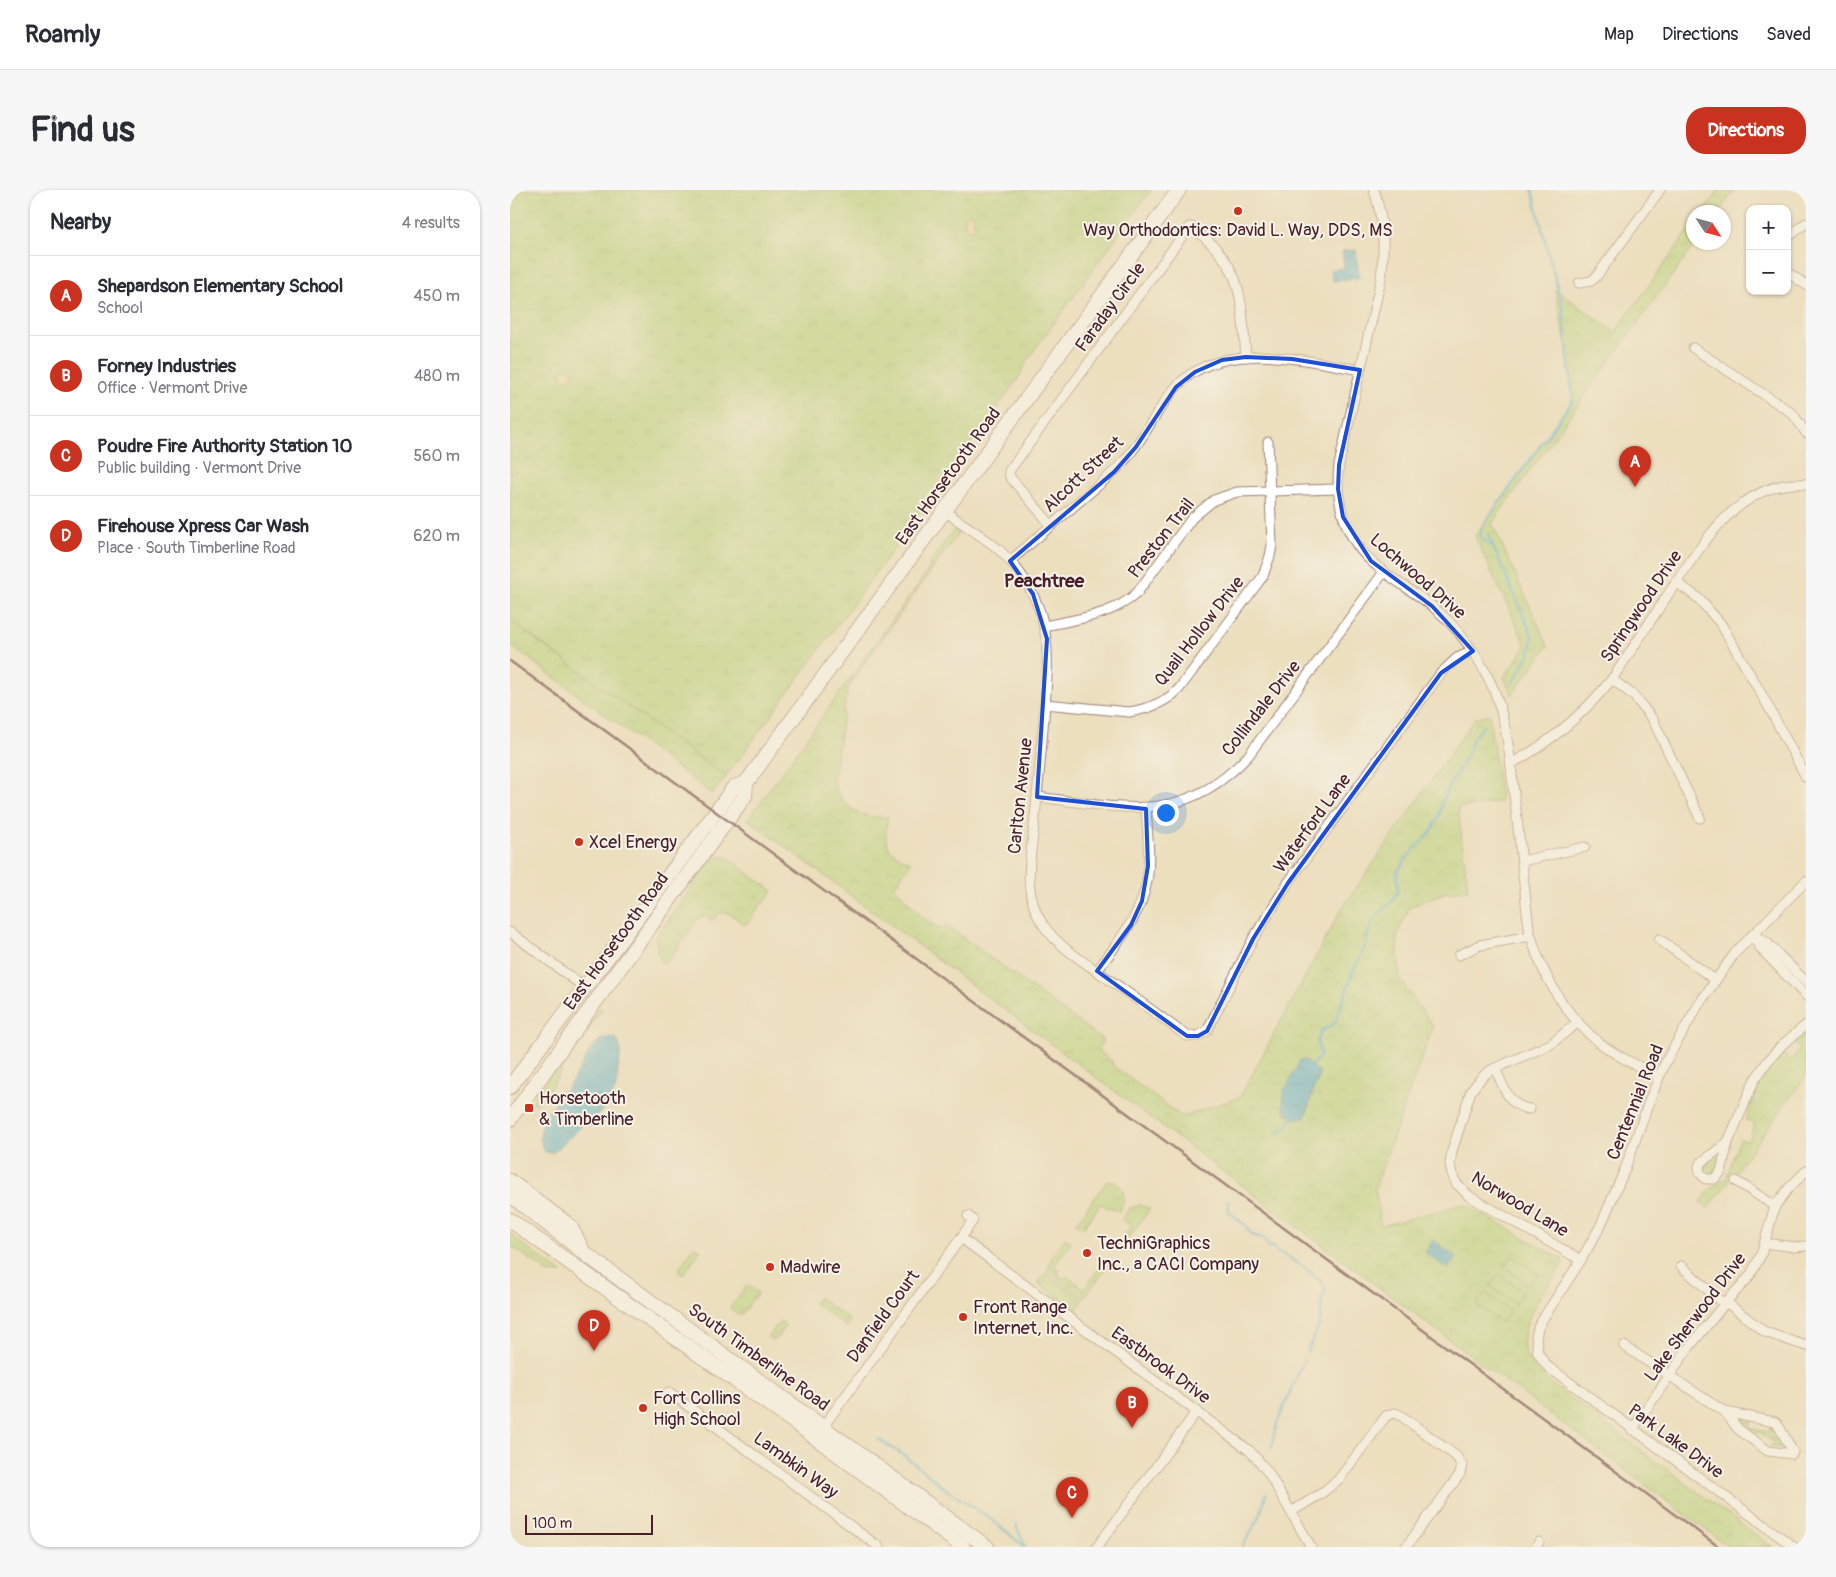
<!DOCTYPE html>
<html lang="en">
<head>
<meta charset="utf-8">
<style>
	:root { --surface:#fff; --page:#f7f7f7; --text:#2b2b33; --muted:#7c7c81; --line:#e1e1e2; --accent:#c8321e }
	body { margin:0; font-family:Pangolin,sans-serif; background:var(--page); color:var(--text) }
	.controls { position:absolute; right:15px; top:15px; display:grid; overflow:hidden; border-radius:10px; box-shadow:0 1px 4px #0004 }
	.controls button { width:45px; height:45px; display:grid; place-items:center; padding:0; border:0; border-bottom:1px solid var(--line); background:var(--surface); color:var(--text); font:25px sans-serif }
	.compass { position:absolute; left:1176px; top:15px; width:45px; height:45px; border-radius:50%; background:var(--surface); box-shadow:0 1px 4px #0004; rotate:126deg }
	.scale { position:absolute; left:15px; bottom:12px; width:128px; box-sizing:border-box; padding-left:5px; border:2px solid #4a1f2b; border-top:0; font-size:14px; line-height:18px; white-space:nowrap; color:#4a1f2b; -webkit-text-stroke:4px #f7f3e8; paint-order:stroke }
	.you { position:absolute; left:655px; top:622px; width:18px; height:18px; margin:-12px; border:4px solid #fff; border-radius:50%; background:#1a73e8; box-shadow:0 0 0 8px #1a73e833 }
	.badge { display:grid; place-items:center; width:32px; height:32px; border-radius:50%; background:var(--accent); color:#fff; font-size:16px; font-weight:700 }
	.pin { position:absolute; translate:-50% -41px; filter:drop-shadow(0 1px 2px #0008) }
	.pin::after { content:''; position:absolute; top:26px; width:18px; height:15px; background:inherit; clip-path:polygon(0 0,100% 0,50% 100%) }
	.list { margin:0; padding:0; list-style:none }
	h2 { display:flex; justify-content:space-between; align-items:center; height:65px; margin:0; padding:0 20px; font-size:21px }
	h2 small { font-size:16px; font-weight:400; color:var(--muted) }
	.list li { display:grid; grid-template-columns:32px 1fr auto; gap:15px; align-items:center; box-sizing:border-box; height:80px; padding:0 20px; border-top:1px solid var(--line) }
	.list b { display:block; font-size:19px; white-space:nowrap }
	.list p { margin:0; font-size:16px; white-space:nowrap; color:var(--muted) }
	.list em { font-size:16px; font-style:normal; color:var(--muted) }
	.map { position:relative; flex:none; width:1296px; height:1357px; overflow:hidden; border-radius:20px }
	header { display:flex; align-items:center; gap:30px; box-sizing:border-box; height:70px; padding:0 25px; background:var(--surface); border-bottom:1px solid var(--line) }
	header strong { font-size:24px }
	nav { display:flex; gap:28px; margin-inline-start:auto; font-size:18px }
	.intro { display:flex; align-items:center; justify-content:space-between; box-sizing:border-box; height:120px; padding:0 30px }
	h1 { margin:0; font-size:35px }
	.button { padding:12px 22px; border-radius:20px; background:var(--accent); color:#fff; font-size:18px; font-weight:700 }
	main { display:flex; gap:30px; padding:0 30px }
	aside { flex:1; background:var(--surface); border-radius:20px; box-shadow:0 1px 4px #0004 }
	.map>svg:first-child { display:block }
</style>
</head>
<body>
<header>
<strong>Roamly</strong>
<nav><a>Map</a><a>Directions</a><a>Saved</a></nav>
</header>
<div class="intro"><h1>Find us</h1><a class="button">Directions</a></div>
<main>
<aside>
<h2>Nearby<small>4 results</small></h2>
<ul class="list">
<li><span class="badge">A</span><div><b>Shepardson Elementary School</b><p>School</p></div><em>450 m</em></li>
<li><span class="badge">B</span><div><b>Forney Industries</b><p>Office · Vermont Drive</p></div><em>480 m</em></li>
<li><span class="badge">C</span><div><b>Poudre Fire Authority Station 10</b><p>Public building · Vermont Drive</p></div><em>560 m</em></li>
<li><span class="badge">D</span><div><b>Firehouse Xpress Car Wash</b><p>Place · South Timberline Road</p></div><em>620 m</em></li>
</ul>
</aside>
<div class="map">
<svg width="1296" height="1357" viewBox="0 0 1296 1357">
	<defs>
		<pattern id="grass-tufts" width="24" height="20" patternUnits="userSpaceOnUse" patternTransform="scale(1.25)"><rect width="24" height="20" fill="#b4d57c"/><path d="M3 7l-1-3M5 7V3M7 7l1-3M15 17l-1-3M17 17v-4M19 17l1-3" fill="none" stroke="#9cb66b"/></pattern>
		<pattern id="sand-dots" width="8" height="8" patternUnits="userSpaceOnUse" patternTransform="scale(1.25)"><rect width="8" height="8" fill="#eeda9e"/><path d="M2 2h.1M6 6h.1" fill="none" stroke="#cebb88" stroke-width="1.8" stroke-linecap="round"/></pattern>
		<pattern id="park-crowns" width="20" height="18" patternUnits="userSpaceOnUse" patternTransform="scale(1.25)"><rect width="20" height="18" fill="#b4d57c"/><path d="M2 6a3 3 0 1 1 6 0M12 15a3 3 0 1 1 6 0" fill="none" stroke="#9cb66b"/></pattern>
		<pattern id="water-ripples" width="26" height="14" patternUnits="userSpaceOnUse" patternTransform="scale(1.25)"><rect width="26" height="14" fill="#50acce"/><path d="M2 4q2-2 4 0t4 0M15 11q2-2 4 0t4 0" fill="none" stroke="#448ba7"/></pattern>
	</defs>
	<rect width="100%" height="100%" fill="#f7f3e8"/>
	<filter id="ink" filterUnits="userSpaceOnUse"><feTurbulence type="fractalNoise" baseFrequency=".02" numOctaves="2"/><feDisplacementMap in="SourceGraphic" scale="10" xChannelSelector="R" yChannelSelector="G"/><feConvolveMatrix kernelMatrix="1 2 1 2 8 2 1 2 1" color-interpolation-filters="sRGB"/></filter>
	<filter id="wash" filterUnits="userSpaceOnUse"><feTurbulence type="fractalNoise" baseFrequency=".0096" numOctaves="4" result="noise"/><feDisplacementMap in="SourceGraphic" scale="20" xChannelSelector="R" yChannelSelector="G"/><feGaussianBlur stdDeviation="1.12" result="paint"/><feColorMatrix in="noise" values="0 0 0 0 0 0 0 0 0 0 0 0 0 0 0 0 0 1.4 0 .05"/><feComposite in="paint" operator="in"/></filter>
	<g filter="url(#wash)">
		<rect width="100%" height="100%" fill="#ecdfbe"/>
		<!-- grass -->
		<g fill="url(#grass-tufts)" stroke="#7f7a54">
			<path d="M 0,0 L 641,0 L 518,169 L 508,189 L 216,587 L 0,431 Z"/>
			<path d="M 1209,0 L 1225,0 L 1208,22 L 1193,22 Z"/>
			<path d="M 1183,35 L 1184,52 L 1186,53 L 982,333 L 1038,456 L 1002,505 L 994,487 L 1016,456 L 965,346 L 1063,210 L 1056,155 L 1045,99 L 1105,142 Z"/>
			<path d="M 204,666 L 212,668 L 215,666 L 263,701 C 259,709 251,713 246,721 C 242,726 241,731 235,735 L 219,723 L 208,724 L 203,730 L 195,726 L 189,728 L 159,770 L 156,773 L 152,773 L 147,761 L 146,747 Z"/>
			<path d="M 88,819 L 91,819 L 91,822 L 68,849 L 50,883 L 35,906 L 26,915 L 22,911 Z"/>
			<path d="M 1206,966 L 1208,966 L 1210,968 L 1204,984 L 1199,984 L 1195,980 L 1195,975 Z"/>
			<path d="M 597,991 L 605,992 L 611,997 C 615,1006 615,1012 609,1021 L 600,1017 L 598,1019 L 591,1013 L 573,1038 L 566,1033 Z"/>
			<path d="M 630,1015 L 640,1019 L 612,1057 L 608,1054 L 621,1036 L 612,1029 L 620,1018 Z"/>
			<path d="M 0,1043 L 14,1056 L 52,1083 L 40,1084 L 0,1055 Z"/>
			<path d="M 555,1048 L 561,1052 L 544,1076 L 550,1080 L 548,1084 L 554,1089 L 557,1086 L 574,1099 L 594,1072 L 599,1075 L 573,1109 L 549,1091 L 538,1078 L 543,1065 Z"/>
			<path d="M 184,1057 L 191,1060 L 173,1085 L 169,1082 L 169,1079 Z"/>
			<path d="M 537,1082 L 544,1090 L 572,1111 L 566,1120 L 528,1093 Z"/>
			<path d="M 237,1095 L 248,1103 L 230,1126 L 220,1118 Z"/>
			<path d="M 307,1108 L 310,1108 L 340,1130 L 337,1137 L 304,1113 Z"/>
			<path d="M 269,1132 L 274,1133 L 275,1137 L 266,1149 L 262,1150 L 258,1147 Z"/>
			<path d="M 1234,1230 L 1243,1231 L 1239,1238 L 1258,1242 L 1262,1235 L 1268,1242 L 1260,1244 L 1264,1250 L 1272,1249 L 1271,1257 L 1269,1258 L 1259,1257 L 1264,1253 L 1249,1242 L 1243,1246 L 1232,1237 L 1232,1233 Z"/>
		</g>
		<!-- sand -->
		<g fill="url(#sand-dots)" stroke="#9c7c64">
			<path d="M 459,23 L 462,25 L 465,35 L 464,38 L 457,39 L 454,30 L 457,24 Z"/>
			<circle cx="57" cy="184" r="6"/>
		</g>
		<!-- park -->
		<g fill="url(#park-crowns)" stroke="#7f7a54">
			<path d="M 444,340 L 450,341 L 359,467 L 337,500 L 323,589 C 329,616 351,630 378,627 C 373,654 375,661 401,672 L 384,697 L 414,728 L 430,739 L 436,735 L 593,850 L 587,860 L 603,872 L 602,875 L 672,927 L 730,907 L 832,718 L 965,528 L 979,524 L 991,612 L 948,618 L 958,700 L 934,703 L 900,717 L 887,745 L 890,790 L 923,836 L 865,998 L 871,1036 L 954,1014 L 1052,1069 L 1053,1074 C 1037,1098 1007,1131 1015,1162 C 1018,1173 1029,1183 1036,1190 L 1262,1357 L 1219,1357 L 238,629 L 418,381 L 422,369 Z"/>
			<path d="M 0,431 L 216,587 L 203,604 L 0,455 Z"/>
			<path d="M 1296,843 L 1296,886 L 1199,1018 L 1190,1012 L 1200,999 L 1216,988 L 1230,949 L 1239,951 L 1245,933 L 1236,930 C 1244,906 1253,880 1273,864 L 1279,870 L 1290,860 L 1284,853 Z"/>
		</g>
		<!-- garden -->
		<g fill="#b4d57c" stroke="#7f7a54">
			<path d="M 1002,1066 L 1027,1083 L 1019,1095 L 994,1077 Z"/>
			<path d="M 989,1084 L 1013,1102 L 1005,1114 L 980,1096 Z"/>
			<path d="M 975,1103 L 1000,1121 L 992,1133 L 967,1115 Z"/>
		</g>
		<!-- water -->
		<g fill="url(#water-ripples)" stroke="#4d667c">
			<path d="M 846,60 L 849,88 L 823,91 L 821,80 L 834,78 L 832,61 Z"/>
			<path d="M 102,847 L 107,849 L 111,860 L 105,901 L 90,923 L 76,932 L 44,962 L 38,963 L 33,960 L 30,947 L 31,936 L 35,926 L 63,890 L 82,857 L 91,849 Z"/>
			<path d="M 791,869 C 799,870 802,878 809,881 L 809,889 C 802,896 800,916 795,928 L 786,929 L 775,922 L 773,914 L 774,901 Z"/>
			<path d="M 923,1050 L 946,1067 L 938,1079 L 915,1063 Z"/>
		</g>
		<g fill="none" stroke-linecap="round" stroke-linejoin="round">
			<!-- stream -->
			<g stroke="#50acce" stroke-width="2.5">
				<path d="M 978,345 L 1022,445 C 1024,464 1011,478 1002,494"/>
				<path d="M 982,355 L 976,353 L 971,346 L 971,338 L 1063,210 L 1053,119 L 1022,0"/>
				<path d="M 801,876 L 811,865 L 807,851 L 812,840 L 820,837 L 826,831 L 843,782 L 855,756 L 859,741 L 865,727 L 879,715 L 888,702 L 887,682 L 896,669 L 921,642 L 929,627 L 932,612 L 941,592 L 949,581 L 959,560 L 963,548 L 974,536"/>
				<path d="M 767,946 L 783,928"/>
				<path d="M 718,1010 L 719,1022 L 735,1035 L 742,1045 L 754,1049 L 759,1057 L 764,1057 L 767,1062 C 780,1067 810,1086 816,1099 L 812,1108 L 811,1126 L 809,1135 L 797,1162"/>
				<path d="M 368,1249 L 395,1266 L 437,1300 L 477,1326 L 515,1357"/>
				<path d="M 761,1258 L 767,1233 L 794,1170"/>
				<path d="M 507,1334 L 507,1338 L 515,1355"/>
				<path d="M 732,1357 L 750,1326 L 756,1304"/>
			</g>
		</g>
	</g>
	<g filter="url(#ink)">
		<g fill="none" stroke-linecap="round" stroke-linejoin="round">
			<defs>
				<g id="minor">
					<path d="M 864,0 C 874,31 875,57 871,89 L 829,275 C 825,310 834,346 861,371 C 879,388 902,400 922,416 C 949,438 970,468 984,500 C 996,531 1000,564 1003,596 C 1007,629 1011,661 1014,694 C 1016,710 1017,727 1020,743 C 1031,784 1056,827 1090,853 C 1108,867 1128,876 1149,886"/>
					<path d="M 1277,48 L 1296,33"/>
					<path d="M 1277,82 L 1296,95"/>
					<path d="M 1069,93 L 1081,91 L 1086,87 L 1150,0"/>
					<path d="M 1183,158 L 1276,219 L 1283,224 L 1296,243"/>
					<path d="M 435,321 C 457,338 485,352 503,374 C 547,427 538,476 533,539 C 530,575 527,610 523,645 C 519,676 514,705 532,733 C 546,755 570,769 591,784 C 620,804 648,825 677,846 L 688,846 L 697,841 L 743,749 L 778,693 L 931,483 L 947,468 L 963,461"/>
					<path d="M 541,335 L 500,287 L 499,281 L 679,37 L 681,37 C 734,74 731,108 736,167"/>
					<path d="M 500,371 C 524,350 548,330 572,309 C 586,297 602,285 614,271 C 634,249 646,220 666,197 C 710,148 794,170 850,180"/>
					<path d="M 1166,392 L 1188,408 L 1211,434 L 1257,514 L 1296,587"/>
					<path d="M 534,436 C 567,429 602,426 627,403 L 682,328 L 704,310 L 727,302 L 828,299"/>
					<path d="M 1102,489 L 1124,506 L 1143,530 L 1190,628"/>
					<path d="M 535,514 L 619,522 C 639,519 655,513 669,499 L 753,386 L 760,366 L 762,355 L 758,252"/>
					<path d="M 1001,574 C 1041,552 1073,525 1102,489 C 1122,460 1141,430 1161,400 C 1181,371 1203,334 1232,314 C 1251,300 1272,292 1296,294"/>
					<path d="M 527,607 C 612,617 672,637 738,566 L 874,382"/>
					<path d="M 1012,671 L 1075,657"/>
					<path d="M 0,742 L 74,797"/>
					<path d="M 1242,745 L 1251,759 L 1296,806"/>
					<path d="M 1243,745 L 1257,753 L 1296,792"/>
					<path d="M 1149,749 L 1205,790"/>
					<path d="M 949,765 L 970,755 L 1021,746"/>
					<path d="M 587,781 C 607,753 631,726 637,691 C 641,668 637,642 636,618"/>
					<path d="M 1068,832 L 1041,854 L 981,880 L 972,887 L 961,901 L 942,961 L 940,974 L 942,984 L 946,993 L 959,1006 L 1071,1070"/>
					<path d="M 985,878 C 993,895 998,917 1020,919"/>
					<path d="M 1218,952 L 1192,972 L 1189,976 L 1190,983 L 1196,989 L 1204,989 L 1211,982 L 1218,952 L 1244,891 L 1257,872 L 1272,855 L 1296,835"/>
					<path d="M 1226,991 L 1265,1016"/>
					<path d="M 451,1048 L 740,1261 L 758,1282 L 801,1357"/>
					<path d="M 1254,1053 L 1285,1057 L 1296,1056"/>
					<path d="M 1171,1076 L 1212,1112 L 1216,1112 L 1255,1142 L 1296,1156"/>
					<path d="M 1114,1156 L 1215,1222 L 1228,1239 L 1258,1261 L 1282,1264 L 1283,1262 L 1268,1235 L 1265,1232 L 1215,1222"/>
					<path d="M 159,1202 L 369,1357"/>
					<path d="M 1122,1240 L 1177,1160 L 1216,1112 L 1240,1086 L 1251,1065 L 1265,1016 L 1279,998 L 1296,981"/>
					<path d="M 310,1241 L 451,1048 L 463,1030 L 458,1026"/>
					<path d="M 781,1322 L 812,1303 L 829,1289 L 876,1226 L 885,1223 L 890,1225 L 946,1266 L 952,1275 L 950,1284 L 896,1357"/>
					<path d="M 587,1357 L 687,1221"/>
					<path d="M 1026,1357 L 1029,1352"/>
					<path d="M 1284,1357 L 1037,1176 L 1028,1163 L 1026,1147 L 1028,1138 L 1032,1130 L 1071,1070 L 1090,1037 L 1115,979 L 1140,909 L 1156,871 L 1189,814 L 1225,763 L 1296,691"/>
				</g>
				<g id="primary">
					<path d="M 0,897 C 74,797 151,699 224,597 L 236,593"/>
					<path d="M 0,929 L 235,606 L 236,593 L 669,0"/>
					<path d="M 0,991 L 60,1036 L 71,1057"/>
					<path d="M 0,1005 L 81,1068 L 477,1357"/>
					<path d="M 0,1030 L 299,1243 L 453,1357"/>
				</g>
			</defs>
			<!-- minor casing -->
			<use href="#minor" stroke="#9b7f74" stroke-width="11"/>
			<!-- primary casing -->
			<use href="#primary" stroke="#9b7f74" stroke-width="16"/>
			<!-- minor -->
			<use href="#minor" stroke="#fff" stroke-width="9"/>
			<!-- primary -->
			<use href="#primary" stroke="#fff" stroke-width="14"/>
			<!-- rail -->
			<path stroke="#4a1f2b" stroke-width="2.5" d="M 0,471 L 1209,1357"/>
		</g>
	</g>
	<!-- marked area -->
	<path d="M0 0H1296V1357H0ZM 736,167 L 782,169 L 850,180 L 829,275 L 828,299 L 833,327 L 861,371 L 922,416 L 963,461 L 931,483 L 778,693 L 743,749 L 697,841 L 688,846 L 677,846 L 587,781 L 621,735 L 632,711 L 638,676 L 636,619 L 527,607 L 537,449 L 523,404 L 500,371 L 604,282 L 626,257 L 666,197 L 685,182 L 712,170 Z" fill="#ecdfbe" fill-opacity=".55" fill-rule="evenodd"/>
	<path fill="none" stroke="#1d4ed8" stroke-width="4" stroke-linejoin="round" d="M 736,167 L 782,169 L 850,180 L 829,275 L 828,299 L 833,327 L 861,371 L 922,416 L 963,461 L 931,483 L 778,693 L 743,749 L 697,841 L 688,846 L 677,846 L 587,781 L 621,735 L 632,711 L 638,676 L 636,619 L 527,607 L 537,449 L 523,404 L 500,371 L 604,282 L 626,257 L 666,197 L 685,182 L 712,170 Z"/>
	<!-- markers -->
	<g fill="#c8321e" stroke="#f7f3e8" stroke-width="2">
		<circle cx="728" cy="21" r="5"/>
		<circle cx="69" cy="652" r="5"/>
		<rect x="14" y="913" width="10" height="10" rx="2.5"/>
		<circle cx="577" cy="1063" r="5"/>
		<circle cx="260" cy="1077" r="5"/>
		<circle cx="453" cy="1127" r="5"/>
		<circle cx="133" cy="1218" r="5"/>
	</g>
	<g text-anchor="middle" stroke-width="4" stroke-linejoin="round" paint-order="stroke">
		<!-- poi labels -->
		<g font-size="18" fill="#4a1f2b" stroke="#f7f3e8" text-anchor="start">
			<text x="728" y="46" text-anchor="middle">Way Orthodontics: David L. Way, DDS, MS</text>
			<text x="79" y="658">Xcel Energy</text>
			<text x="29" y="914">Horsetooth<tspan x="29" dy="21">&amp; Timberline</tspan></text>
			<text x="587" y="1059">TechniGraphics<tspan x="587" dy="21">Inc., a CACI Company</tspan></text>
			<text x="270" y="1083">Madwire</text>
			<text x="463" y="1123">Front Range<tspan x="463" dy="21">Internet, Inc.</tspan></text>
			<text x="143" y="1214">Fort Collins<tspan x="143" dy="21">High School</tspan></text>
		</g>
		<!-- street labels -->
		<g font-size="18" fill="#4a1f2b" stroke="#f7f3e8">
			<text transform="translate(600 117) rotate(-54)" y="6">Faraday Circle</text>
			<text transform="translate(573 284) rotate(-43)" y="6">Alcott Street</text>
			<text transform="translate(438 286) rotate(-54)" y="6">East Horsetooth Road</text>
			<text transform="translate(651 348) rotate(-52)" y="6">Preston Trail</text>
			<text transform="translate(908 386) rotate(41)" y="6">Lochwood Drive</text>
			<text transform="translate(1131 416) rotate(-56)" y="6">Springwood Drive</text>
			<text transform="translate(689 441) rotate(-52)" y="6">Quail Hollow Drive</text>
			<text transform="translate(751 518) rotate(-52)" y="6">Collindale Drive</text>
			<text transform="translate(510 606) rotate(-84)" y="6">Carlton Avenue</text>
			<text transform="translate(802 633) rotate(-54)" y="6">Waterford Lane</text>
			<text transform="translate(106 751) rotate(-54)" y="6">East Horsetooth Road</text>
			<text transform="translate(1125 912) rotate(-68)" y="6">Centennial Road</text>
			<text transform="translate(1010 1014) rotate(31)" y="6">Norwood Lane</text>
			<text transform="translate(373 1126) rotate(-54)" y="6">Danfield Court</text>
			<text transform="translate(1185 1127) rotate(-53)" y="6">Lake Sherwood Drive</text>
			<text transform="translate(249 1167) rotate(36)" y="6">South Timberline Road</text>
			<text transform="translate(651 1175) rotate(36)" y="6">Eastbrook Drive</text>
			<text transform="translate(1166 1251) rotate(36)" y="6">Park Lake Drive</text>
			<text transform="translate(286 1275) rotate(36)" y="6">Lambkin Way</text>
		</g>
		<!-- neighbourhood labels -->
		<g font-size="19" font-weight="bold" fill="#4a1f2b" stroke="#f7f3e8">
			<text x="534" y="397">Peachtree</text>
		</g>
	</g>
</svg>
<div class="controls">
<button>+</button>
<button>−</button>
</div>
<svg class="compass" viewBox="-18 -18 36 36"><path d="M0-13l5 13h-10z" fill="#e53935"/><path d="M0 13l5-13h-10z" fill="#7c7c81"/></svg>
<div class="scale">100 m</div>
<div class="you"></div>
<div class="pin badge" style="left:1125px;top:297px">A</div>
<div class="pin badge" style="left:622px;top:1238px">B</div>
<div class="pin badge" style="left:562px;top:1328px">C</div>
<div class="pin badge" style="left:84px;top:1161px">D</div>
</div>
</main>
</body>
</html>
